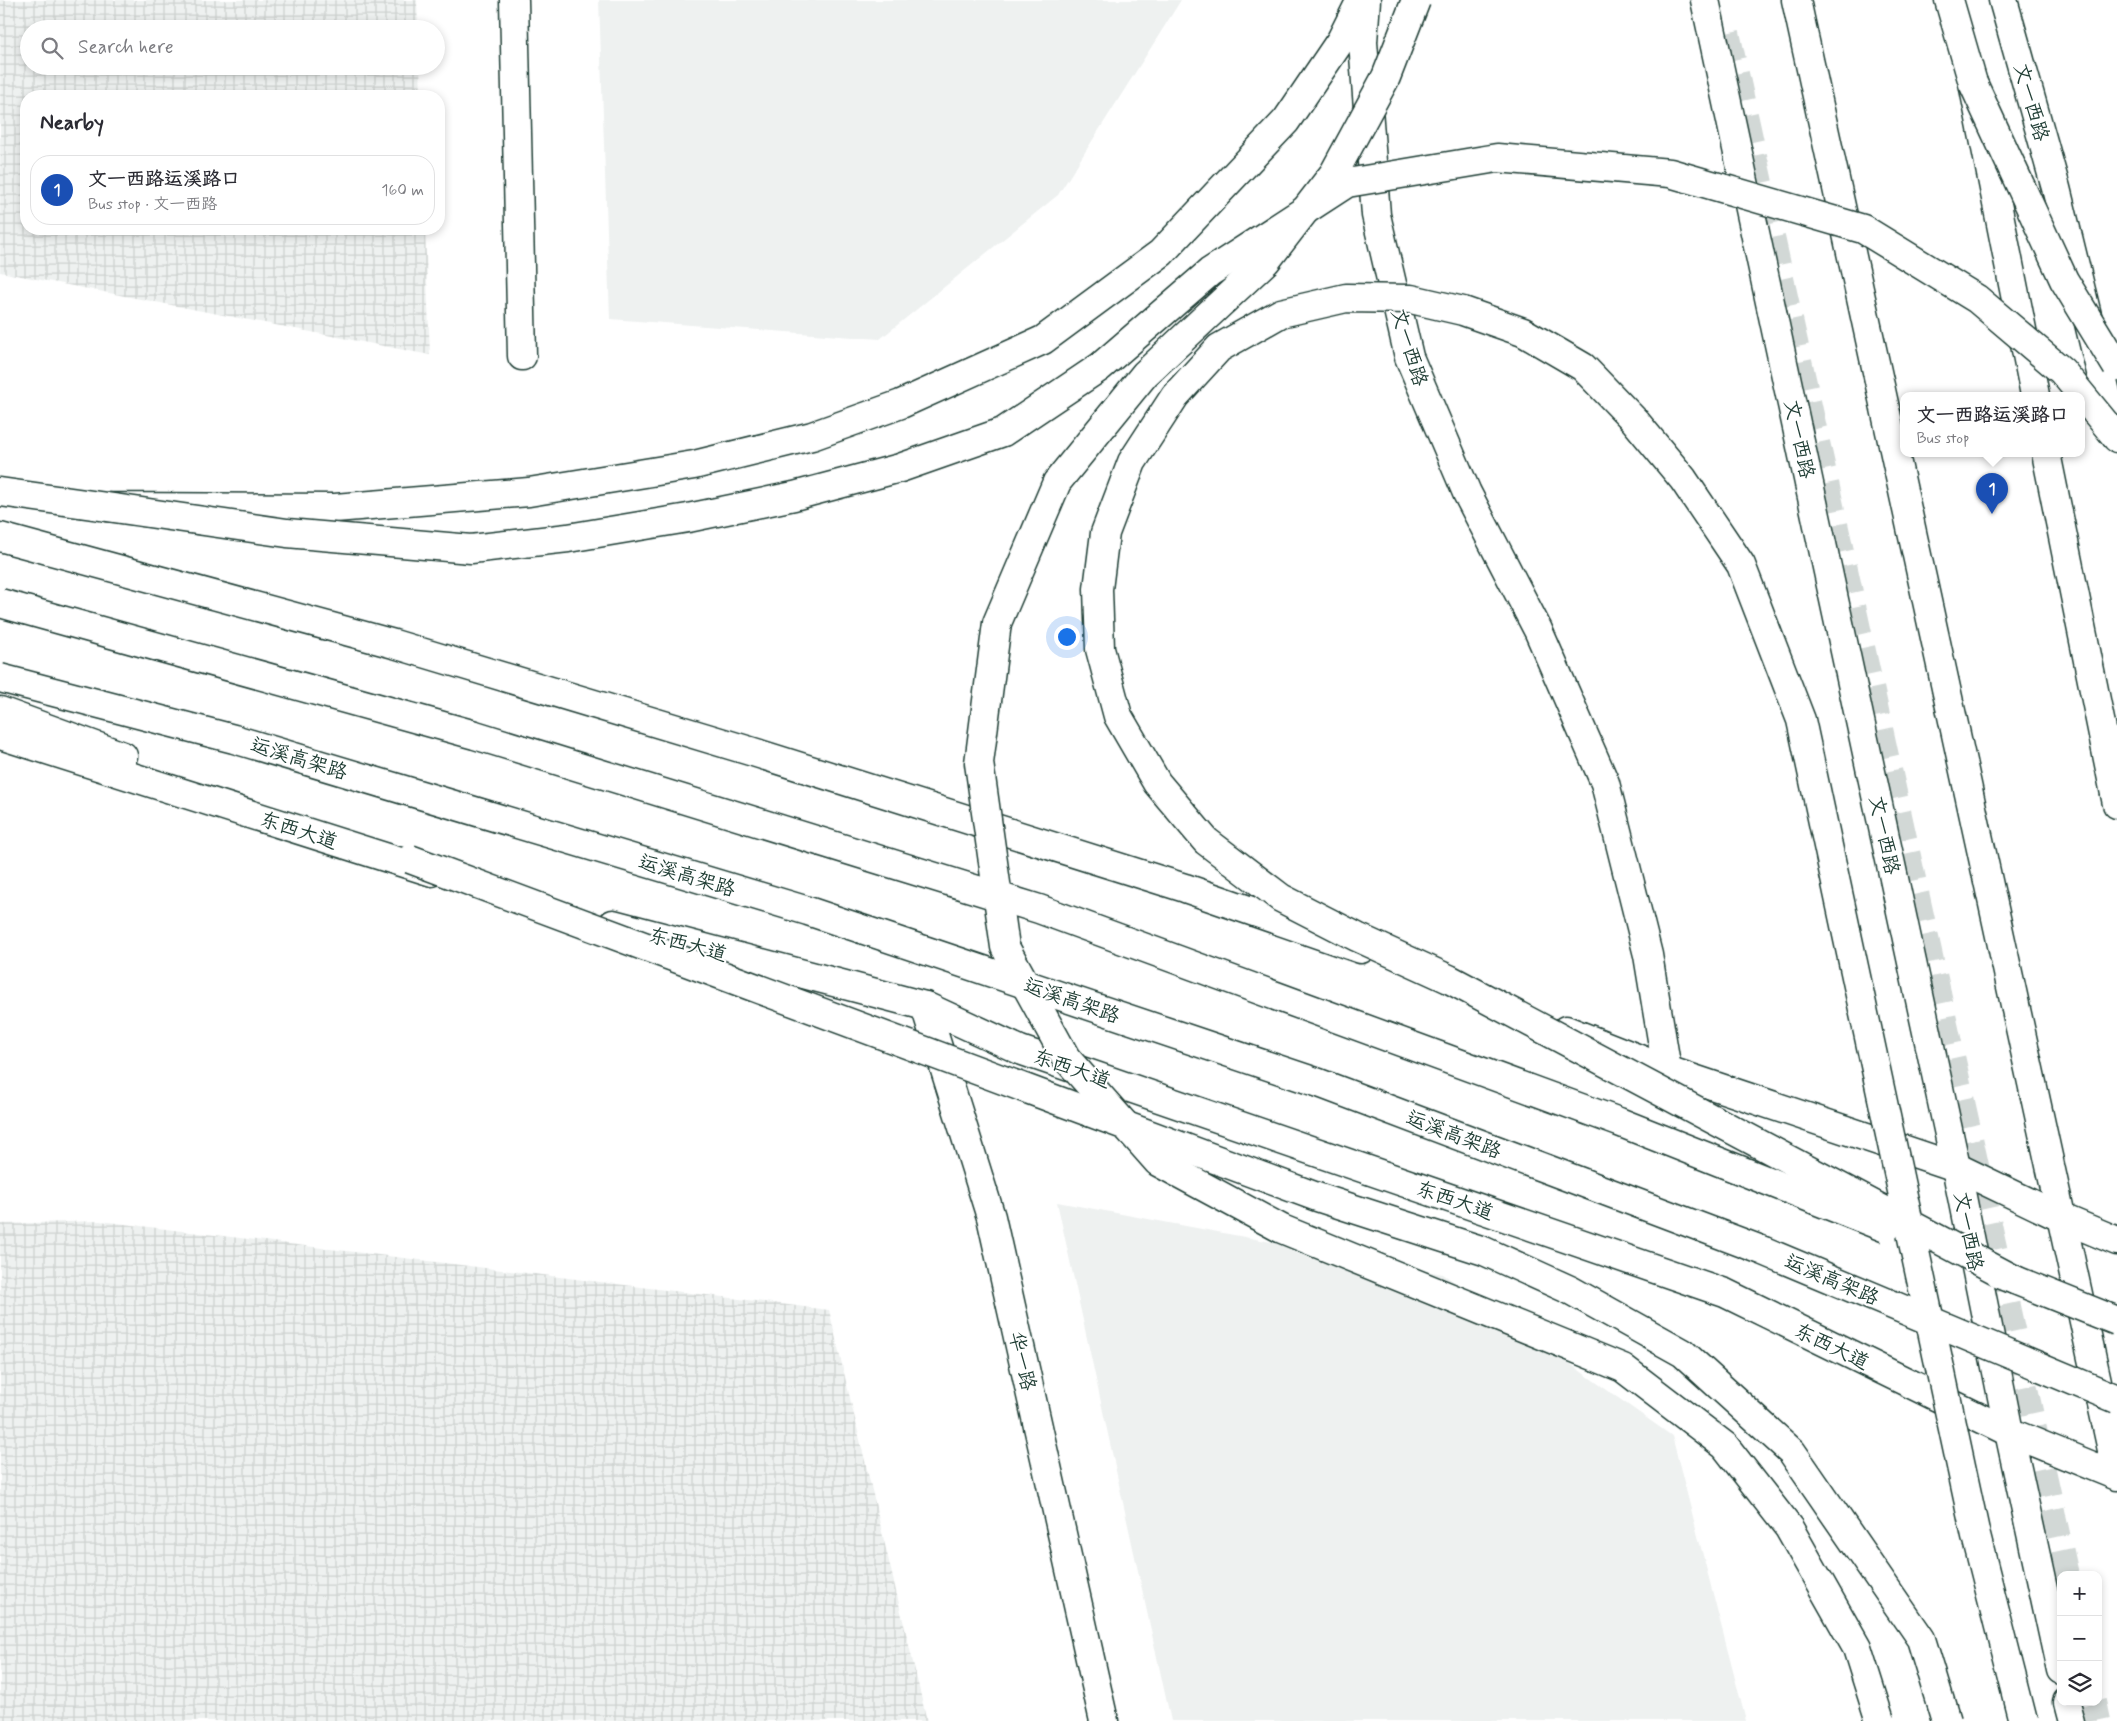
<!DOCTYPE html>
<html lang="en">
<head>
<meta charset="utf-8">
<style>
	:root { --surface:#fff; --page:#f7f7f7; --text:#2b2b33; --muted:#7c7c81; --line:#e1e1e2; --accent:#1f6fb2 }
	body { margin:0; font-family:Mynerve,"LXGW WenKai TC",sans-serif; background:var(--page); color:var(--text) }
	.controls { position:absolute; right:15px; bottom:15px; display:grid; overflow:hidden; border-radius:10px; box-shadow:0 2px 8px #0003 }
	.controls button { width:45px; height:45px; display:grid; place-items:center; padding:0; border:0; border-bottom:1px solid var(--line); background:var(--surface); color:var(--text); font:25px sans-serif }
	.you { position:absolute; left:1066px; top:636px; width:18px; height:18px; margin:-12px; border:4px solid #fff; border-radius:50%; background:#1a73e8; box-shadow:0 0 0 8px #1a73e833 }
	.badge { display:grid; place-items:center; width:32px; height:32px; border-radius:50%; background:var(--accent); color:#fff; font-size:16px; font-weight:700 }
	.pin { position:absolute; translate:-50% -41px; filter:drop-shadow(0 1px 2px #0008) }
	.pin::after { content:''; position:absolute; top:26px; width:18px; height:15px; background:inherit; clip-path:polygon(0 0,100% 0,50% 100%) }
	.popup { position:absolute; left:1900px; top:392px; width:185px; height:65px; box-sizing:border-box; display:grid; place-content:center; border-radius:10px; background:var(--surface); filter:drop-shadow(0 1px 4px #0005); font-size:16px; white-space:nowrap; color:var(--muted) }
	.popup b { font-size:19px; color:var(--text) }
	.popup::after { content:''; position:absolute; left:50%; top:100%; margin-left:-10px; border:10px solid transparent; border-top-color:var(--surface) }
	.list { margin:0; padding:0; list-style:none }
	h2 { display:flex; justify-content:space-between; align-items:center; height:65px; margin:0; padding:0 20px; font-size:21px }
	h2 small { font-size:16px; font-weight:400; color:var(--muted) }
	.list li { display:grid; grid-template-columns:32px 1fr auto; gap:15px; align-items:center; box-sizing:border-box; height:70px; margin:0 10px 10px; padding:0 10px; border:1px solid var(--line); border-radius:20px }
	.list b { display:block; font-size:19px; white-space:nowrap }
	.list p { margin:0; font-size:16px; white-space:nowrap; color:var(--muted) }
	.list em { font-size:16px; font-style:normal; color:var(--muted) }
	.icon { flex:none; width:28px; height:28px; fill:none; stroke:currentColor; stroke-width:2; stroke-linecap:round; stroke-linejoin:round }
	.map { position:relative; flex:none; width:2117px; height:1721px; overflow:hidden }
	.search { position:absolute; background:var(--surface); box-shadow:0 2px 8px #0003; left:20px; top:20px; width:425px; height:55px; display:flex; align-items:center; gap:12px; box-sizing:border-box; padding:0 18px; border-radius:28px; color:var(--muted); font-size:19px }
	.panel { position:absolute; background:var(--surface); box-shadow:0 2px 8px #0003; left:20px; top:90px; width:425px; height:145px; border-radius:20px }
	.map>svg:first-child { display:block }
</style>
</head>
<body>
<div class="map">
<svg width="2117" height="1721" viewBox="0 0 2117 1721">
	<defs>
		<pattern id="industrial-grid" width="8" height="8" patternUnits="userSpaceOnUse" patternTransform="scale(1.25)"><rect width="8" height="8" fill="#eef1f0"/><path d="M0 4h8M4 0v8" fill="none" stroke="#ccd0ce"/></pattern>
	</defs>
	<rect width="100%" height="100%" fill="#fff"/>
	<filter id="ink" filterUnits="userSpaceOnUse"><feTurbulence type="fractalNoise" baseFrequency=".02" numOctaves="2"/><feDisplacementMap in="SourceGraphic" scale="10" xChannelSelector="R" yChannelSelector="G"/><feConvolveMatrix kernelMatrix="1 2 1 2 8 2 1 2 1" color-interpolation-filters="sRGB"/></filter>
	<g filter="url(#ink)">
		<!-- built -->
		<g fill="#eef1f0">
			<path d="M 599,0 L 1181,0 L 1058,195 L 880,339 L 610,319 Z"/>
			<path d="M 1057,1202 L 1443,1274 L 1672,1436 L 1746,1721 L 1171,1721 Z"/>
		</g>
		<!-- industrial -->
		<g fill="url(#industrial-grid)">
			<path d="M 0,0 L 417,0 L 418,29 L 29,29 L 29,66 L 420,66 L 421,96 L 26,96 L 26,229 L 425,229 L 430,355 L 0,272 Z"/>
			<path d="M 100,1221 L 829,1310 L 927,1721 L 0,1721 L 0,1224 Z"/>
		</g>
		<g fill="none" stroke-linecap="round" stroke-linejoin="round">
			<!-- highway-tunnel -->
			<g stroke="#d2d8d6" stroke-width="28" stroke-dasharray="28 14" stroke-linecap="butt">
				<path d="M 1726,33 L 2065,1575"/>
				<path d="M 2093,1702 L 2097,1721"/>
			</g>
			<defs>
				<g id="minor">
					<path d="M 514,0 L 522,356"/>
					<path d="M 925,1006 L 991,1217 L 1104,1721"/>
				</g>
				<g id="major">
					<path d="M 1366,0 L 1363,42 L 1376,215 L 1409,357 L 1467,493 L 1538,630 L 1605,783 L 1648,955 L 1667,1070"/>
					<path d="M 1705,0 L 1956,1167 L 2009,1432 L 2061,1671"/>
					<path d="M 1796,0 L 2117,1473"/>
					<path d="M 2003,0 L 2056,188 L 2117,438"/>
					<path d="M 2067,1702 L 2072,1721"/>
				</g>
				<g id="highway">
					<path d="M 1949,0 L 1973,83 L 2035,395"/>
					<path d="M 2046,453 L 2117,804"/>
					<path d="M 0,492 L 107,507 L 335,508 L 529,492 L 694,465 L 812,436 L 901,404 L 1043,340 L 1161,253 L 1286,121 L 1341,40 L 1361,0"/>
					<path d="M 0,537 L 394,644 L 750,751 L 1185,888 L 1361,949"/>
					<path d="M 0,711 L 123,756"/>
					<path d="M 0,735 L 432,872"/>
					<path d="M 613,924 L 925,1006 L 1020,1050 L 1725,1293 L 2009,1432 L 2117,1476"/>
					<path d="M 1566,1030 L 1667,1070 L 1956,1167 L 2062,1218 L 2117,1241"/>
				</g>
			</defs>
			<!-- minor casing -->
			<use href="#minor" stroke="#1f3d34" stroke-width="31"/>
			<!-- major casing -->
			<use href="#major" stroke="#1f3d34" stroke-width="31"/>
			<!-- highway casing -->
			<use href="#highway" stroke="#1f3d34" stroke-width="31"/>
			<!-- minor -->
			<use href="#minor" stroke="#fff" stroke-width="28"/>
			<!-- major -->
			<use href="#major" stroke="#fff" stroke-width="28"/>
			<!-- highway -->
			<use href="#highway" stroke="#fff" stroke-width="28"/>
			<defs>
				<g id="highway-bridge">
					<path d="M 1416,0 L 1386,77 L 1334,173 L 1266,261 L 1145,374 L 1057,482 L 997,623 L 979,763 L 1005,947 L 1066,1058 L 1158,1162 L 1282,1229 L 1623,1368 L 1725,1446 L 1789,1528 L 1857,1648 L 1880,1721"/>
					<path d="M 1973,83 L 2064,280 L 2117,367"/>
					<path d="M 107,507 L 287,533 L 471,549 L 568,538 L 688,518 L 794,496 L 900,468 L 1003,432 L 1100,367 L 1210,272 L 1347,183 L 1497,158 L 1670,173 L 1863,229 L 1977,299 L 2062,371 L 2117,438"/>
					<path d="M 0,603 L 475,735 L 1039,909 L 1619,1122 L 1886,1228"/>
					<path d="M 0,678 L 234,739 L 808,911 L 1319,1083 L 1764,1251 L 2117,1399"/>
					<path d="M 410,859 L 1317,1197 L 1484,1251 L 1570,1290 L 1683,1353 L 1792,1452 L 1921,1639 L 1946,1721"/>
					<path d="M 2000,1274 L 2117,1321"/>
					<path d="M 2017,1281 L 1449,979 L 1357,937 L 1281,898 L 1206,841 L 1157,783 L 1118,716 L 1100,649 L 1098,589 L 1105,533 L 1132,462 L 1175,396 L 1219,348 L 1281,313 L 1346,298 L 1411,299 L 1463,311 L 1523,332 L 1583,367 L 1635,421 L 1683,479 L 1741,565 L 1801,720 L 1976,1536 L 2023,1721"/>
				</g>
			</defs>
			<!-- highway-bridge casing -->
			<use href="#highway-bridge" stroke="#1f3d34" stroke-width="31" stroke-linecap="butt"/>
			<!-- highway-bridge -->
			<use href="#highway-bridge" stroke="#fff" stroke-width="28"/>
		</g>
	</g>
	<g text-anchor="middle" stroke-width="4" stroke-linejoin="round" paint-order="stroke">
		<!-- street labels -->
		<g font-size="20" fill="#1f3d34" stroke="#fff">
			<text transform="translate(2032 102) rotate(74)" y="7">文一西路</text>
			<text transform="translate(1410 347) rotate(73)" y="7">文一西路</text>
			<text transform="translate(1800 439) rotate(78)" y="7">文一西路</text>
			<text transform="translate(299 758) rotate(17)" y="7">运溪高架路</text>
			<text transform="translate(299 830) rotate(18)" y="7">东西大道</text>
			<text transform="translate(1885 835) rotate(78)" y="7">文一西路</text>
			<text transform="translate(687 875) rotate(17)" y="7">运溪高架路</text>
			<text transform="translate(688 944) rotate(15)" y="7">东西大道</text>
			<text transform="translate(1072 1000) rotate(19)" y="7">运溪高架路</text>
			<text transform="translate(1072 1068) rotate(19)" y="7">东西大道</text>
			<text transform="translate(1454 1134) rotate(21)" y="7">运溪高架路</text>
			<text transform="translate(1455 1200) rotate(19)" y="7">东西大道</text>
			<text transform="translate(1969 1231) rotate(79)" y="7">文一西路</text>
			<text transform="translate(1832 1279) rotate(23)" y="7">运溪高架路</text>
			<text transform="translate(1832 1346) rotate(26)" y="7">东西大道</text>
			<text transform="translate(1023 1361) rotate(77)" y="7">华一路</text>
		</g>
	</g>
</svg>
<div class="controls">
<button>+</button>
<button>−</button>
<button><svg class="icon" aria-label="layers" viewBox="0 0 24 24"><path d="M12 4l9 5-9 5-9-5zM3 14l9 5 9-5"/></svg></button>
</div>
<div class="you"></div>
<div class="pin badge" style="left:1992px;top:514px;background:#1a4fb4">1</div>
<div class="popup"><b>文一西路运溪路口</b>Bus stop</div>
<div class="search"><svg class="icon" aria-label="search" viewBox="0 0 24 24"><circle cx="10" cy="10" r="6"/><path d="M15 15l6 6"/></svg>Search here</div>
<section class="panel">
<h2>Nearby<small></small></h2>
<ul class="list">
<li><span class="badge" style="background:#1a4fb4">1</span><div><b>文一西路运溪路口</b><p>Bus stop · 文一西路</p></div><em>160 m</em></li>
</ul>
</section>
</div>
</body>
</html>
